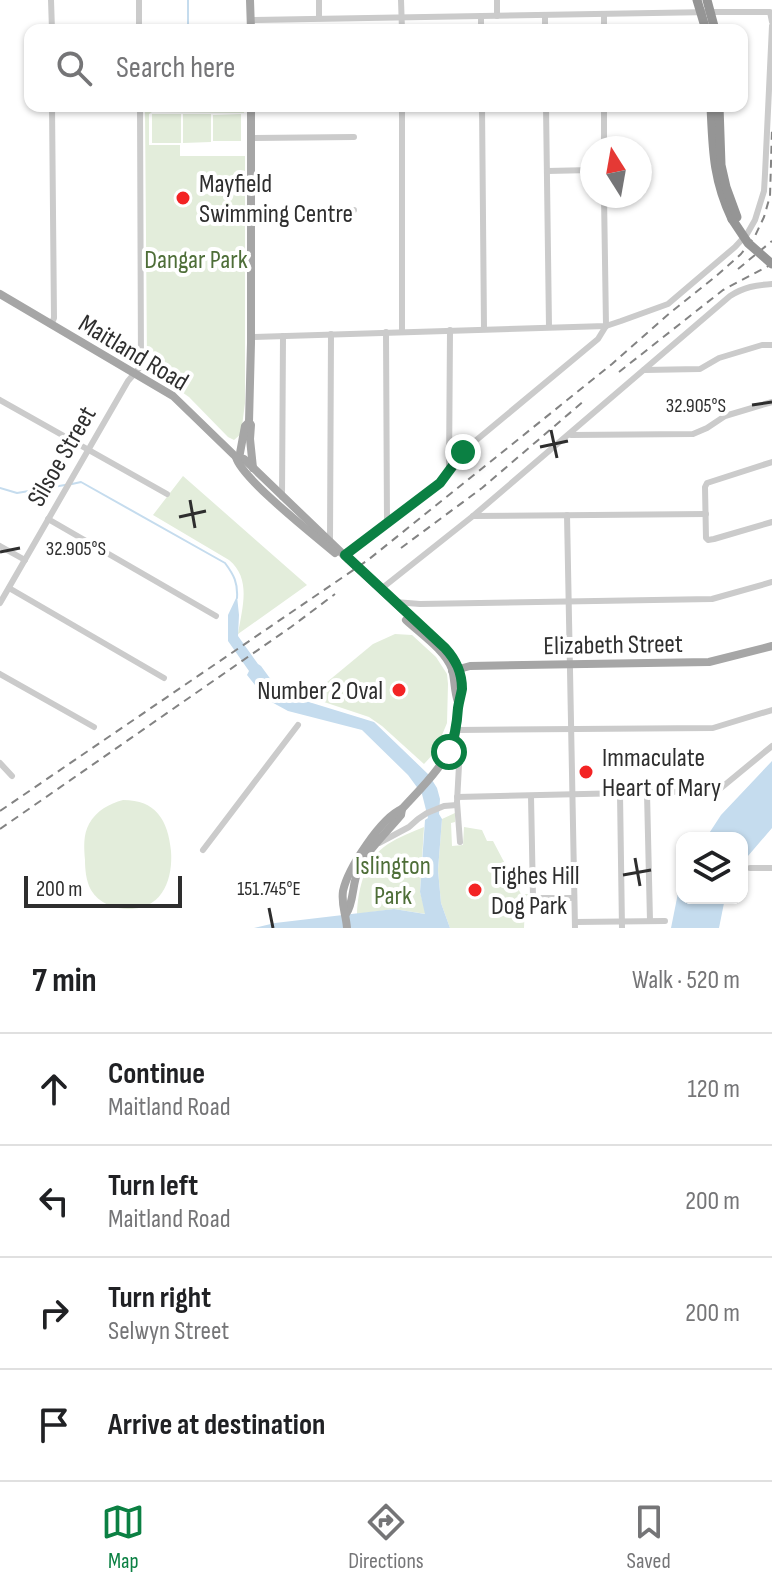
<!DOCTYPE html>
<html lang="en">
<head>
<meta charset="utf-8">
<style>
	:root { --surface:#fff; --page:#f2f2f2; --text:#202124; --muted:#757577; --line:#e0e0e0; --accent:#0b8043 }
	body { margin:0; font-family:"Sofia Sans Condensed",sans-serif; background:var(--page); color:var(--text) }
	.controls { position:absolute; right:24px; bottom:24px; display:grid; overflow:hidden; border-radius:16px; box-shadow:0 2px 6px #0004 }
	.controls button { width:72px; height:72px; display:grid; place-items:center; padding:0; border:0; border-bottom:2px solid var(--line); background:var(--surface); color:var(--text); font:40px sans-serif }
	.compass { position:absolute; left:580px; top:136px; width:72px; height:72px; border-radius:50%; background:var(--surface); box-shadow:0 2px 6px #0004; rotate:349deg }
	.scale { position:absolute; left:24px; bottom:20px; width:158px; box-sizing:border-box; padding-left:8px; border:4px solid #2e2e2e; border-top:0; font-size:22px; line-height:28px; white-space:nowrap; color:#2e2e2e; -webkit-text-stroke:6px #fff; paint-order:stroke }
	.stop { position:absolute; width:24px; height:24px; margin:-18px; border:6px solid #0b8043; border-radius:50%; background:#fff }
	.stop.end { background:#0b8043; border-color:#fff; box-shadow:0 2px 8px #0008 }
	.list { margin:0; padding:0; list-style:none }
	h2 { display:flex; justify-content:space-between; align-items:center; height:104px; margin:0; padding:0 32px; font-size:34px }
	h2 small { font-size:26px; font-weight:400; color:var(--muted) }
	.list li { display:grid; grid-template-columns:52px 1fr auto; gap:24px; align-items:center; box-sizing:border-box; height:112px; padding:0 32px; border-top:2px solid var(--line) }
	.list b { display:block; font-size:30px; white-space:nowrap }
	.list p { margin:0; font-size:26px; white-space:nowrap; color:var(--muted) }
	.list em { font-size:26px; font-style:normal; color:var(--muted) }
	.icon { flex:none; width:44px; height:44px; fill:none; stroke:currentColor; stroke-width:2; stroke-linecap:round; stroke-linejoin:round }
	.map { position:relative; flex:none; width:772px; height:928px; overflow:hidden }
	.search { position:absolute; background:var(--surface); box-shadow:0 2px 6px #0004; left:24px; right:24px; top:24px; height:88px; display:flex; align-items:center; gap:20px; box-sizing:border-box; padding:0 28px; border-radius:16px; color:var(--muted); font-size:30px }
	.sheet { height:552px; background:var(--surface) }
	nav { display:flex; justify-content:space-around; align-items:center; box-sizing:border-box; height:112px; border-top:2px solid var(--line); background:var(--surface); font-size:22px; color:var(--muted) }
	nav a { display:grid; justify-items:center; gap:4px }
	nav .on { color:var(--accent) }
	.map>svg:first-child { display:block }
</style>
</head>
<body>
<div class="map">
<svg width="772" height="928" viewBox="0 0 772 928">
	<rect width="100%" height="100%" fill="#fff"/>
	<!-- green -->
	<g fill="#e3eddb">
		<path d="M 148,106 L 244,106 L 244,113 L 152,112 L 149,114 L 149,145 L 180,145 L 180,156 L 245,156 L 245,403 L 241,434 L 234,440 L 228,437 L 189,397 L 150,370 L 147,362 L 145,108 Z"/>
		<rect x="152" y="114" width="29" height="29"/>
		<path d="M 183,114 L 211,114 L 211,142 L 183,143 Z"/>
		<path d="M 241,114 L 241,141 L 213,141 L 213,115 Z"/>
		<path d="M 183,476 L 307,585 L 238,634 C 242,608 252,579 229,560 L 153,515 Z"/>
		<path d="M 395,634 L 412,635 L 436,657 L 447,674 L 448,684 L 447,723 L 435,752 L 424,764 L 382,726 L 369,717 L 309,697 L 373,644 Z"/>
		<path d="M 123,800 C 156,800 168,820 171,851 C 173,877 164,907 132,909 C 117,910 99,904 91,890 C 86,881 85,869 85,860 C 84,848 83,835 89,824 C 97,810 109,804 123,800 Z"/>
		<path d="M 455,813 L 455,822 L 451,823 L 452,846 L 463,845 L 464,827 L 482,830 L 487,841 L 493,841 L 521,894 L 529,894 L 530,902 L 525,904 L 524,928 L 450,928 L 441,903 L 438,870 L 442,819 Z"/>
		<path d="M 424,827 L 420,892 L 426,914 L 394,909 L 357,914 C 358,888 365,859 388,844 C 399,837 412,832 424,827 Z"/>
	</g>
	<!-- water -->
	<g fill="#c5dcee">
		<path d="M 237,596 L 239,615 L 238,636 L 258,664 L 261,666 L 277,688 L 286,695 L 374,722 L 429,775 L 437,788 L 440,799 L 439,814 L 442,819 L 438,870 L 441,903 L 450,928 L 254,928 L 275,923 L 394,909 L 425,914 L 420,892 L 425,820 L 428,818 L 422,794 L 408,775 L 362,730 L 288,711 L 266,699 L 247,675 L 249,671 L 228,641 L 228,615 Z"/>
		<path d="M 772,761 L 772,828 L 742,863 L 742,838 L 706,838 L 721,815 Z"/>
		<path d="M 682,884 L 682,898 L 725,898 L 719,928 L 671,928 L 678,893 Z"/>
	</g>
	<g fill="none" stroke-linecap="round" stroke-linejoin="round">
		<!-- stream -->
		<g stroke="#c5dcee" stroke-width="2">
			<path d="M 188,30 L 188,0"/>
			<path d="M 72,484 L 81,482 L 225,563 C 234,575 238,583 237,598"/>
			<path d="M 0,488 L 17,493 L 65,485"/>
		</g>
		<!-- minor -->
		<g stroke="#cbcbcb" stroke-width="6">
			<path d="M 51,0 L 52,30"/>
			<path d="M 139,0 L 139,30"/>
			<path d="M 319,0 L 319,18"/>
			<path d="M 401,0 L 402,30"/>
			<path d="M 497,0 L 497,16"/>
			<path d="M 545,15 L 545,30"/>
			<path d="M 481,16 L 481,30"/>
			<path d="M 251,20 L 711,12 L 770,12 L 772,22"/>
			<path d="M 604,30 L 604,14"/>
			<path d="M 402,106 L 402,332"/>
			<path d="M 482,106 L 484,329"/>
			<path d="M 546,106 L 549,327"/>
			<path d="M 604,106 L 604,148"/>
			<path d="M 251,138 L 354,137"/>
			<path d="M 547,171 L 592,170"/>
			<path d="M 604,196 L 606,326"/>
			<path d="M 251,213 L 354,210"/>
			<path d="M 51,325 L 54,318 L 52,106"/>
			<path d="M 386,332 L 387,523"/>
			<path d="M 251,337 L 606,326 L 621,321 L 668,304 L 735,247 L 747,234 L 755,220 L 764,191 L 765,174 L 772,26"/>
			<path d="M 644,370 L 700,369 L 719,358 L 762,345 L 772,345"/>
			<path d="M 0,400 L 167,494"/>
			<path d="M 571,435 L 693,434 L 707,428 L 725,416 L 772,402"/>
			<path d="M 772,462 L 707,483 L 705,487 L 706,538 L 708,540 L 714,539 L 772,522"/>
			<path d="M 449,472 L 450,330"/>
			<path d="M 282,497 L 283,336"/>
			<path d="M 567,515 L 575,928"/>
			<path d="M 473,516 L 706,514"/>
			<path d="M 48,519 L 216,616"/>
			<path d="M 330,541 L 331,334"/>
			<path d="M 0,546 L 25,560"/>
			<path d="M 345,555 L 440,483 L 468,447 L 598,339 L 606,326"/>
			<path d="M 9,588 L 164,678"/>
			<path d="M 381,589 L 473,516 L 730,296 C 744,287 756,285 772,284"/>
			<path d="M 395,602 L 420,604 L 712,599 L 772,582"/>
			<path d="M 0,603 L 128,381 L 141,366 L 140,106"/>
			<path d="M 0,674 L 94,727"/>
			<path d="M 456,730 L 713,728 L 772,710"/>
			<path d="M 456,735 L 460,747 L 457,802 L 460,842"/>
			<path d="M 0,763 L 12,776"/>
			<path d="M 647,793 L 650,921"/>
			<path d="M 620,794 L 622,928"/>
			<path d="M 531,796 L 533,898 L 574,898"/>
			<path d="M 457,797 L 713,791 L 721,788 L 772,746"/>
			<path d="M 379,843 L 409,827 L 418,819 L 427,813 L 444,806 L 457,805"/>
			<path d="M 203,850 L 298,725"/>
			<path d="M 750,868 L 772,868"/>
			<path d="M 575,922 L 665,921"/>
		</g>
		<!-- major -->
		<g stroke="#a6a6a6" stroke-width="8">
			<path d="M 250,0 L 251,30"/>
			<path d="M 251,106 L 251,343 L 249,422 L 251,425 L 250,439 L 253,468"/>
			<path d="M 0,294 L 173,396 L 236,457 L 244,459 L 348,559"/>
			<path d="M 240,453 L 245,426 L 249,422"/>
			<path d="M 236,457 C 241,478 315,536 335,553"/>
			<path d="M 406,620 C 421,634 445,650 452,669 C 455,680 454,691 458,702"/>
			<path d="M 452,671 L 470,666 L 709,662 L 772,646"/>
			<path d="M 346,914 C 354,903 352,884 358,871 C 367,850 387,832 401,815 L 402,809"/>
			<path d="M 347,928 C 346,914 341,905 343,891 C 348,868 381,818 402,809 C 422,787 448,763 456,733 C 458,722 457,712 459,702 C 462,682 463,671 450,654 L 375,584"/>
		</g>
		<!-- highway -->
		<g stroke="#959595" stroke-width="9">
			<path d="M 697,0 L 706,30"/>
			<path d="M 707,0 L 715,30"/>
			<path d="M 711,106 C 713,149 713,179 732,219"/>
			<path d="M 719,106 L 721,165 L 726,187 L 737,217"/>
		</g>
		<!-- rail -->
		<g stroke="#838383" stroke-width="2" stroke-dasharray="8 6" stroke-linecap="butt">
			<path d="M 738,269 L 772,241"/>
			<path d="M 619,372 L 723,290 L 772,264"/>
			<path d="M 401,548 L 482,488 L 585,400"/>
			<path d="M 0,811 L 368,560 L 612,364 L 671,312 L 715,277 L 741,254 L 755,236 L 764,217 L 770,196 L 772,130"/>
			<path d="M 0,829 L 291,627 L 335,594"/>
		</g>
		<!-- major-bridge -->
		<path stroke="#a6a6a6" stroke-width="8" d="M 348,559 L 375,584"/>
		<!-- highway-bridge -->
		<path stroke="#959595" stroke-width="9" d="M 732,219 L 748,243 L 772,264"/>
	</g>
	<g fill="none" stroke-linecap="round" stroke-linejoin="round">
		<!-- route -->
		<path stroke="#0b8043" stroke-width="10" d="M 449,752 C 455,737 457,724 458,708 C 459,701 461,695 462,689 C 462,672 456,660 445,648 L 345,555 L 440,483 L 463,452"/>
	</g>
	<!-- ticks -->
	<path fill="none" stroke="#2e2e2e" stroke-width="3" d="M 752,405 L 772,402M 551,430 L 557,458M 540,447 L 568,441M 190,500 L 195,528M 179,517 L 206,511M 0,552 L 20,548M 635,858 L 640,886M 623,875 L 651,870M 269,908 L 273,928"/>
	<!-- markers -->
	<g fill="#f32324" stroke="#fff" stroke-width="3">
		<circle cx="183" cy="198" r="8"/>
		<circle cx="399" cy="690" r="8"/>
		<circle cx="586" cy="772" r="8"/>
		<circle cx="475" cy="890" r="8"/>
	</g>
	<g text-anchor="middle" stroke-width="8" stroke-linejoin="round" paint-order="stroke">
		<!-- poi labels -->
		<g font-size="26" fill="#2e2e2e" stroke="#fff" text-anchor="start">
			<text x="199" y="192">Mayfield<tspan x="199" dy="30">Swimming Centre</tspan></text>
			<text x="383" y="699" text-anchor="end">Number 2 Oval</text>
			<text x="602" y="766">Immaculate<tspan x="602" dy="30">Heart of Mary</tspan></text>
			<text x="491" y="884">Tighes Hill<tspan x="491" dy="30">Dog Park</tspan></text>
		</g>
		<!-- park labels -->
		<g font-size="26" fill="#4e6e38" stroke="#fff">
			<text x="196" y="268">Dangar Park</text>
			<text x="393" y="874">Islington<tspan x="393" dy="30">Park</tspan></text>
		</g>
		<!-- street labels -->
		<g font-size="26" fill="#2e2e2e" stroke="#fff">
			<text transform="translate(134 352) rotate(31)" y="9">Maitland Road</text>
			<text transform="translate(61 456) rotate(-60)" y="9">Silsoe Street</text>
			<text transform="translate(613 644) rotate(-1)" y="9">Elizabeth Street</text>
		</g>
	</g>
	<g font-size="20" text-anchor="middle" fill="#2e2e2e" stroke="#fff" stroke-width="8" stroke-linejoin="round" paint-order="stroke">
		<text x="696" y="412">32.905°S</text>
		<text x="76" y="555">32.905°S</text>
		<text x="269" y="895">151.745°E</text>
	</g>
</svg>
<div class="controls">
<button><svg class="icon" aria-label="layers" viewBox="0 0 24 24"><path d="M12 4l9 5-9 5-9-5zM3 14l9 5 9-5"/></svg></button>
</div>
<svg class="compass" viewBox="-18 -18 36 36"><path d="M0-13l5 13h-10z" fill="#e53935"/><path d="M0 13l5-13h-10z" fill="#757577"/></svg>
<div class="scale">200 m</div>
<div class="stop" style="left:449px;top:752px"></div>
<div class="stop end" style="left:463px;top:452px"></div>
<div class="search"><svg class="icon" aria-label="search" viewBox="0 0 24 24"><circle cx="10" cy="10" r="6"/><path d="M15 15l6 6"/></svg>Search here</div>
</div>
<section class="sheet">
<h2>7 min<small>Walk · 520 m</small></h2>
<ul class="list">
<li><svg class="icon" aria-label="ahead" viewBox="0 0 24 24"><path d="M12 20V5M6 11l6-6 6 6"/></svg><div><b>Continue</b><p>Maitland Road</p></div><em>120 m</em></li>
<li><svg class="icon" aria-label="left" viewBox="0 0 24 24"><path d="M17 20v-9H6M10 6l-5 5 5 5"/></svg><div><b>Turn left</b><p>Maitland Road</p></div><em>200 m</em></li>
<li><svg class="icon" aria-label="right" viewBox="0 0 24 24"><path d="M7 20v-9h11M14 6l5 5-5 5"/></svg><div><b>Turn right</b><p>Selwyn Street</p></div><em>200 m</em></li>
<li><svg class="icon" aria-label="arrive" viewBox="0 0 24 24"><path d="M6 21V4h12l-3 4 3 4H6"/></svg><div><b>Arrive at destination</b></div></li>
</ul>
</section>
<nav>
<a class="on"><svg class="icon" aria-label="map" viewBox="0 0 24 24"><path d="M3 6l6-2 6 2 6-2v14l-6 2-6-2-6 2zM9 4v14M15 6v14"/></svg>Map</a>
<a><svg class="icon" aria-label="directions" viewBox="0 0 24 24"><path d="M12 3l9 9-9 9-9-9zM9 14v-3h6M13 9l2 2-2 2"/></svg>Directions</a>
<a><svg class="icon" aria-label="saved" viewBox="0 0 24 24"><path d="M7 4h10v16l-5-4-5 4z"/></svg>Saved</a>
</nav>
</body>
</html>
